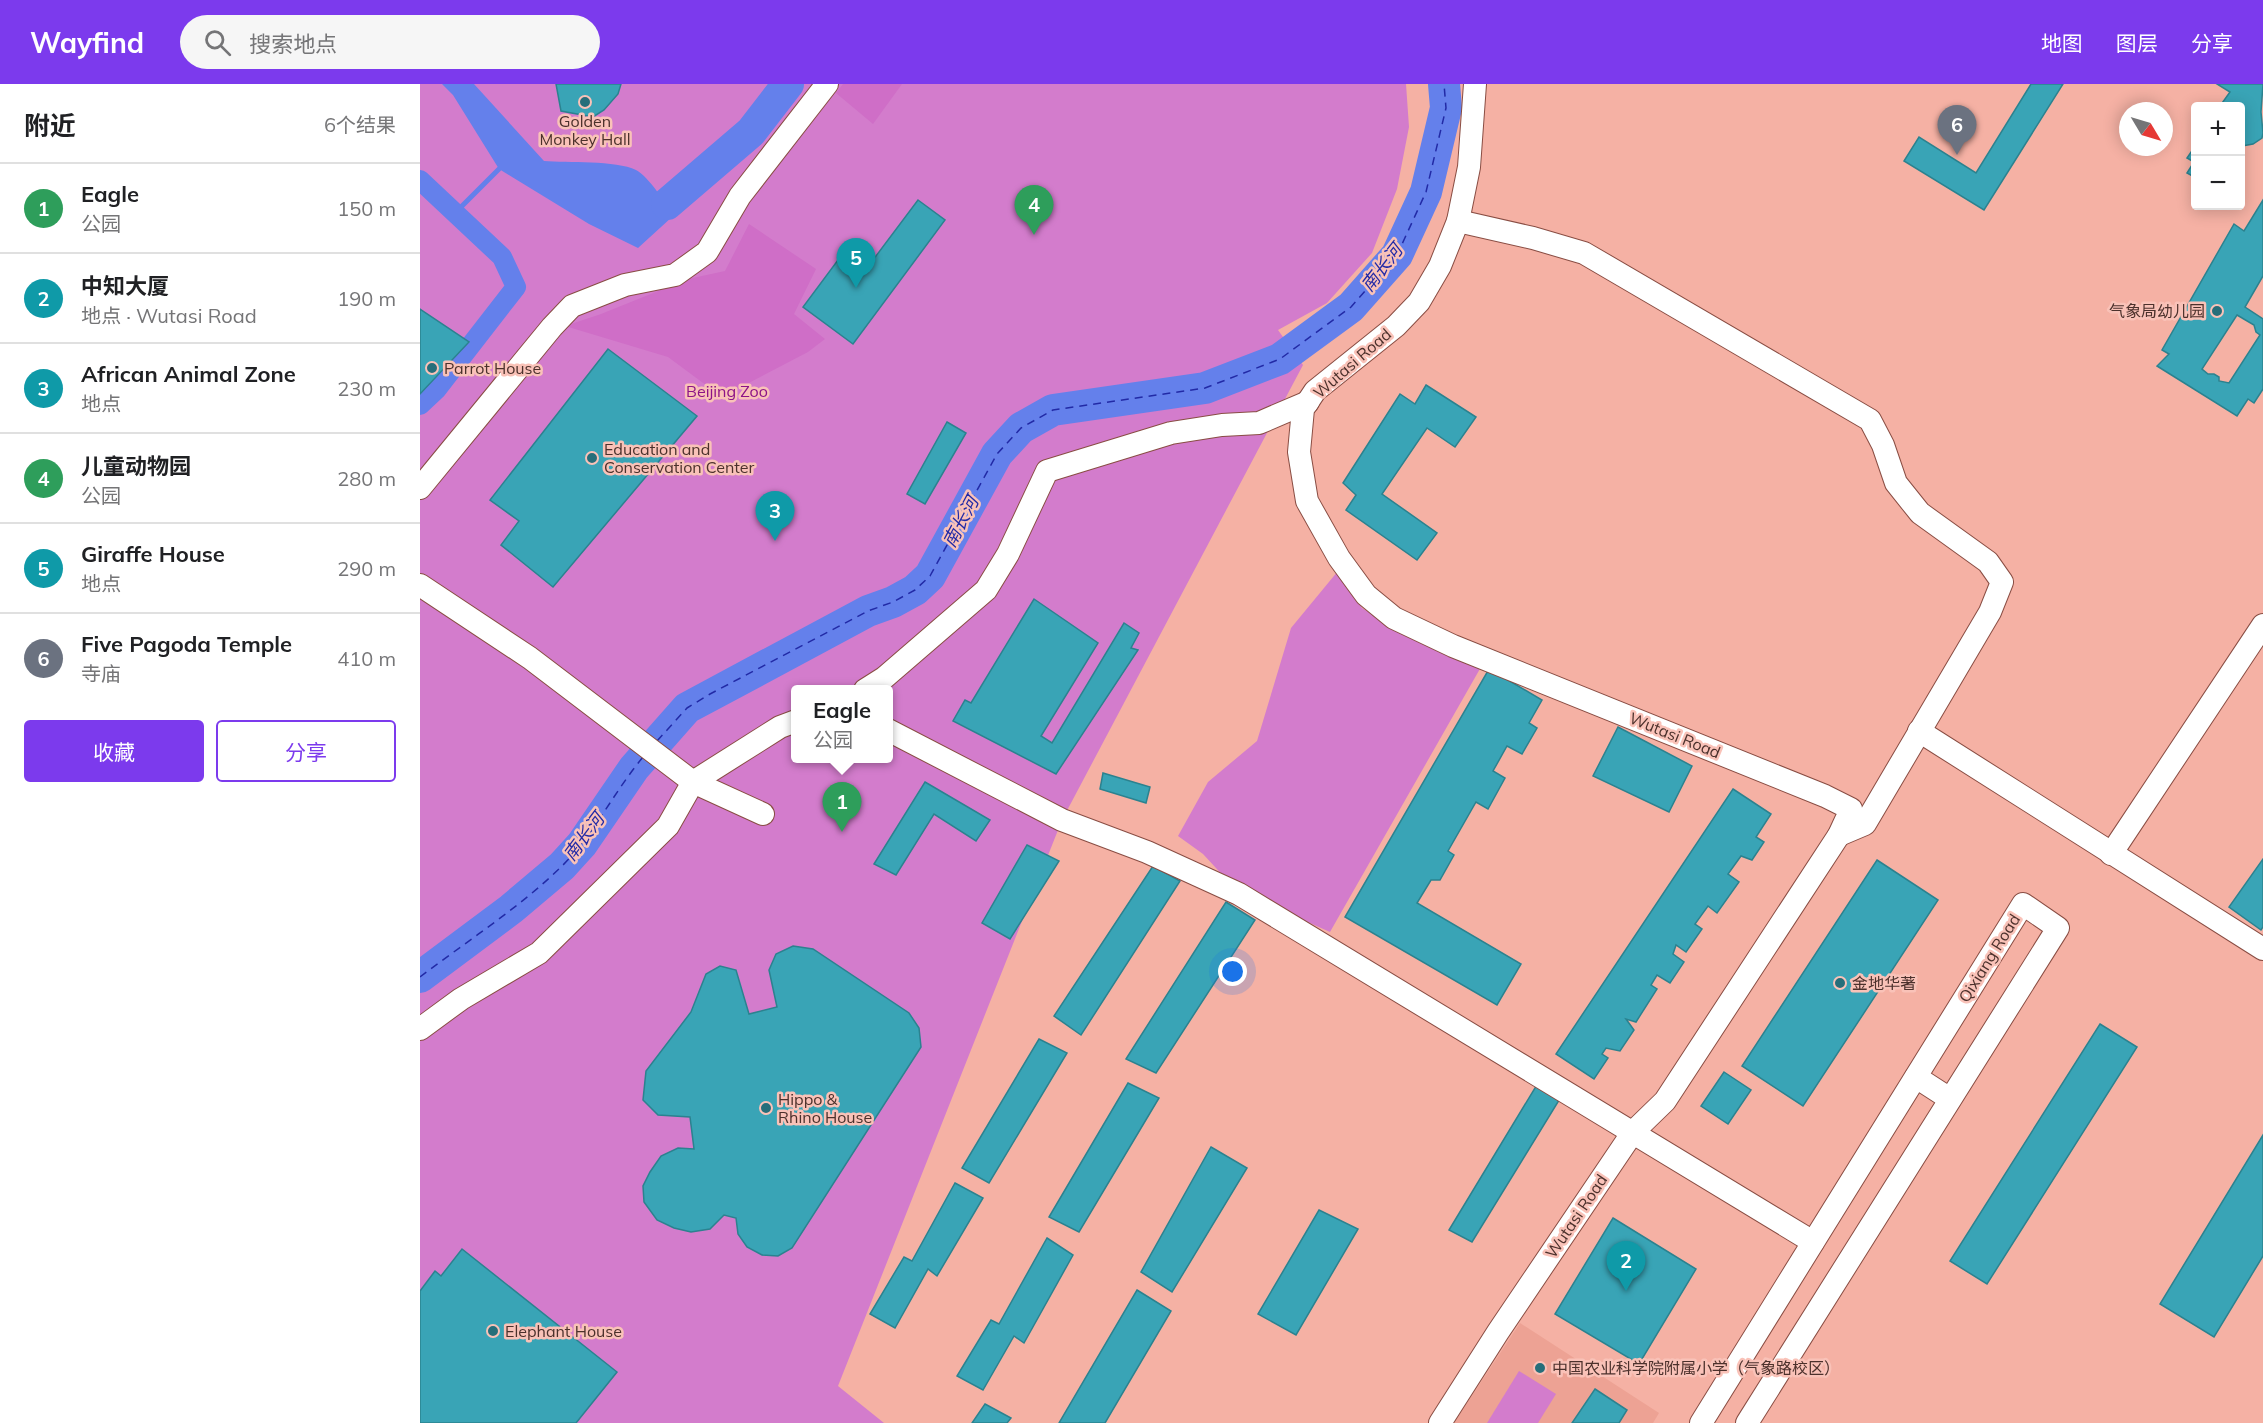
<!DOCTYPE html>
<html lang="zh">
<head>
<meta charset="utf-8">
<style>
	:root { --surface:#fff; --page:#f6f6f6; --text:#202124; --muted:#757577; --line:#e0e0e0; --accent:#7c3aed }
	body { margin:0; font-family:Mulish,"Noto Sans SC",sans-serif; background:var(--page); color:var(--text) }
	.controls { position:absolute; right:18px; top:18px; display:grid; overflow:hidden; border-radius:6px; box-shadow:0 3px 15px #0003 }
	.controls button { width:54px; height:54px; display:grid; place-items:center; padding:0; border:0; border-bottom:2px solid var(--line); background:var(--surface); color:var(--text); font:30px sans-serif }
	.compass { position:absolute; left:1699px; top:18px; width:54px; height:54px; border-radius:50%; background:var(--surface); box-shadow:0 3px 15px #0003; rotate:128deg }
	.you { position:absolute; left:813px; top:888px; width:21px; height:21px; margin:-15px; border:4px solid #fff; border-radius:50%; background:#1a73e8; box-shadow:0 0 0 9px #1a73e833 }
	.badge { display:grid; place-items:center; width:39px; height:39px; border-radius:50%; background:var(--accent); color:#fff; font-size:20px; font-weight:700 }
	.pin { position:absolute; translate:-50% -50px; filter:drop-shadow(0 2px 3px #0008) }
	.pin::after { content:''; position:absolute; top:32px; width:21px; height:18px; background:inherit; clip-path:polygon(0 0,100% 0,50% 100%) }
	.popup { position:absolute; left:371px; top:601px; width:102px; height:78px; box-sizing:border-box; display:grid; place-content:center; border-radius:6px; background:var(--surface); filter:drop-shadow(0 2px 4px #0005); font-size:20px; white-space:nowrap; color:var(--muted) }
	.popup b { font-size:22px; color:var(--text) }
	.popup::after { content:''; position:absolute; left:50%; top:100%; margin-left:-12px; border:12px solid transparent; border-top-color:var(--surface) }
	.list { margin:0; padding:0; list-style:none }
	h2 { display:flex; justify-content:space-between; align-items:center; height:78px; margin:0; padding:0 24px; font-size:26px }
	h2 small { font-size:20px; font-weight:400; color:var(--muted) }
	.list li { display:grid; grid-template-columns:39px 1fr auto; gap:18px; align-items:center; box-sizing:border-box; height:90px; padding:0 24px; border-top:2px solid var(--line) }
	.list b { display:block; font-size:22px; white-space:nowrap }
	.list p { margin:0; font-size:20px; white-space:nowrap; color:var(--muted) }
	.list em { font-size:20px; font-style:normal; color:var(--muted) }
	.actions { display:flex; gap:12px; padding:18px 24px }
	.actions a { flex:1; padding:14px 0; border:2px solid var(--accent); border-radius:6px; text-align:center; font-size:21px; color:var(--accent) }
	.actions .main { background:var(--accent); color:#fff }
	.icon { flex:none; width:33px; height:33px; fill:none; stroke:currentColor; stroke-width:2; stroke-linecap:round; stroke-linejoin:round }
	.map { position:relative; flex:none; width:1843px; height:1339px; overflow:hidden }
	header { display:flex; align-items:center; gap:36px; box-sizing:border-box; height:84px; padding:0 30px; background:var(--accent); color:#fff }
	header strong { font-size:28px }
	nav { display:flex; gap:33px; margin-inline-start:auto; font-size:21px }
	.search { width:420px; height:54px; background:var(--page); display:flex; align-items:center; gap:15px; box-sizing:border-box; padding:0 21px; border-radius:33px; color:var(--muted); font-size:22px }
	main { display:flex }
	aside { flex:1; background:var(--surface) }
	.map>svg:first-child { display:block }
</style>
</head>
<body>
<header>
<strong>Wayfind</strong>
<div class="search"><svg class="icon" aria-label="search" viewBox="0 0 24 24"><circle cx="10" cy="10" r="6"/><path d="M15 15l6 6"/></svg>搜索地点</div>
<nav><a>地图</a><a>图层</a><a>分享</a></nav>
</header>
<main>
<aside>
<h2>附近<small>6个结果</small></h2>
<ul class="list">
<li><span class="badge" style="background:#2e9e5b">1</span><div><b>Eagle</b><p>公园</p></div><em>150 m</em></li>
<li><span class="badge" style="background:#0f9aa8">2</span><div><b>中知大厦</b><p>地点 · Wutasi Road</p></div><em>190 m</em></li>
<li><span class="badge" style="background:#0f9aa8">3</span><div><b>African Animal Zone</b><p>地点</p></div><em>230 m</em></li>
<li><span class="badge" style="background:#2e9e5b">4</span><div><b>儿童动物园</b><p>公园</p></div><em>280 m</em></li>
<li><span class="badge" style="background:#0f9aa8">5</span><div><b>Giraffe House</b><p>地点</p></div><em>290 m</em></li>
<li><span class="badge" style="background:#6b7280">6</span><div><b>Five Pagoda Temple</b><p>寺庙</p></div><em>410 m</em></li>
</ul>
<div class="actions"><a class="main">收藏</a><a>分享</a></div>
</aside>
<div class="map">
<svg width="1843" height="1339" viewBox="0 0 1843 1339">
	<rect width="100%" height="100%" fill="#f5b1a4"/>
	<!-- built -->
	<path fill="#eda294" d="M 1100,1239 L 1239,1329 L 1233,1339 L 1034,1339 Z"/>
	<!-- green -->
	<g fill="#d37ccc" fill-rule="evenodd">
		<path d="M 0,0 L 986,0 L 989,43 L 977,105 L 952,169 L 907,219 L 858,246 L 883,281 L 642,736 L 418,1302 L 464,1339 L 0,1339 ZM 376,606 L 468,606 L 468,674 L 376,674 Z"/>
		<path d="M 918,487 L 942,524 L 997,557 L 1061,583 L 910,848 L 874,832 L 808,797 L 783,770 L 758,752 L 788,698 L 837,657 L 871,544 Z"/>
		<path d="M 1099,1287 L 1136,1310 L 1118,1339 L 1067,1339 Z"/>
	</g>
	<!-- forest -->
	<g fill="#cf6ec7">
		<path d="M 423,0 L 482,0 L 453,40 L 416,9 Z"/>
		<path d="M 329,140 L 396,185 L 374,230 L 405,255 L 388,268 L 302,313 L 248,273 L 145,242 L 181,230 L 268,195 L 305,187 Z"/>
	</g>
	<!-- water -->
	<path fill="#6480eb" d="M 22,0 L 54,0 L 124,77 C 147,79 196,76 216,86 C 229,93 247,120 252,133 L 218,164 L 169,140 L 79,85 L 33,11 Z"/>
	<g fill="none" stroke-linecap="round" stroke-linejoin="round">
		<!-- stream -->
		<path stroke="#6480eb" stroke-width="5" d="M 35,129 L 79,85"/>
		<!-- canal -->
		<path stroke="#6480eb" stroke-width="20" d="M 0,96 L 82,173 L 96,203 L 16,306 L 0,321"/>
		<!-- river -->
		<g stroke="#6480eb" stroke-width="32">
			<path d="M 247,120 L 331,48 L 368,0"/>
			<path d="M 0,893 L 91,825 L 142,782 L 162,760 L 214,684 L 267,624 L 448,527 L 473,518 L 495,506 L 510,492 L 577,370 L 601,344 L 633,326 L 785,304 L 860,275 L 931,223 L 977,171 L 1006,108 L 1026,24 L 1024,0"/>
		</g>
		<!-- ferry -->
		<g stroke="#222aa6" stroke-width="1.5" stroke-dasharray="8 6" stroke-linecap="butt">
			<path d="M 237,657 L 267,624 L 290,610 L 448,527 L 473,518 L 495,506 L 510,492 L 577,370 L 601,344 L 633,326 L 785,304 L 860,275 L 931,223 L 977,171 L 1006,108 L 1026,24 L 1024,0"/>
			<path d="M 0,893 C 47,857 99,824 141,783 C 174,751 194,707 224,672"/>
		</g>
	</g>
	<!-- building -->
	<g fill="#39a4b6" stroke="#2b828f" stroke-width="1.5" fill-rule="evenodd">
		<path d="M 136,0 L 201,0 L 198,10 L 184,26 L 173,33 L 141,27 Z"/>
		<path d="M 1611,0 L 1643,0 L 1564,126 L 1484,77 L 1499,53 L 1556,89 Z"/>
		<path d="M 1797,0 L 1843,0 L 1841,28 L 1843,49 L 1842,54 L 1833,60 L 1822,62 L 1820,64 L 1820,22 L 1800,22 L 1810,8 Z"/>
		<path d="M 1776,61 L 1776,94 L 1767,89 L 1774,78 L 1767,74 Z"/>
		<path d="M 498,116 L 525,136 L 433,260 L 383,223 L 424,168 L 447,184 Z"/>
		<path d="M 1843,116 L 1843,192 L 1825,223 L 1843,235 L 1843,305 L 1834,319 L 1828,315 L 1817,332 L 1737,282 L 1749,270 L 1742,266 L 1814,140 L 1824,147 ZM 1817,231 L 1834,241 L 1836,248 L 1840,251 L 1809,299 L 1799,297 L 1799,293 L 1794,290 L 1788,290 L 1782,285 Z"/>
		<path d="M 0,225 L 49,258 L 0,310 Z"/>
		<path d="M 188,265 L 277,332 L 133,503 L 81,461 L 99,437 L 70,416 Z"/>
		<path d="M 1006,301 L 1056,333 L 1035,363 L 1007,344 L 962,410 L 1017,449 L 997,476 L 926,426 L 936,411 L 923,399 L 980,310 L 995,320 Z"/>
		<path d="M 527,338 L 546,349 L 505,420 L 487,410 Z"/>
		<path d="M 614,515 L 678,559 L 621,652 L 632,659 L 704,539 L 719,549 L 711,564 L 718,566 L 636,690 L 533,637 L 545,616 L 551,619 Z"/>
		<path d="M 1069,585 L 1122,616 L 1109,639 L 1117,644 L 1102,670 L 1087,662 L 1073,687 L 1085,694 L 1068,725 L 1056,718 L 1028,767 L 1034,771 L 1020,796 L 1011,796 L 997,819 L 1101,880 L 1077,921 L 925,833 Z"/>
		<path d="M 1198,643 L 1272,682 L 1249,728 L 1173,692 Z"/>
		<path d="M 683,689 L 730,703 L 726,719 L 680,705 Z"/>
		<path d="M 505,698 L 570,736 L 556,757 L 514,730 L 476,791 L 454,780 Z"/>
		<path d="M 1313,705 L 1351,730 L 1336,753 L 1344,758 L 1332,776 L 1321,772 L 1308,790 L 1319,798 L 1297,829 L 1288,822 L 1275,840 L 1282,845 L 1266,868 L 1256,861 L 1253,870 L 1264,878 L 1250,899 L 1237,891 L 1231,901 L 1237,905 L 1216,938 L 1206,935 L 1214,946 L 1200,967 L 1186,964 L 1182,970 L 1188,974 L 1174,995 L 1136,970 Z"/>
		<path d="M 607,761 L 639,777 L 590,855 L 562,839 Z"/>
		<path d="M 1843,775 L 1843,843 L 1841,846 L 1809,823 Z"/>
		<path d="M 1457,776 L 1518,816 L 1383,1022 L 1322,982 Z"/>
		<path d="M 733,782 L 760,797 L 661,951 L 634,932 Z"/>
		<path d="M 806,818 L 835,836 L 736,989 L 706,975 Z"/>
		<path d="M 373,862 L 393,865 L 489,929 L 499,944 L 501,963 L 372,1164 L 358,1172 L 342,1171 L 327,1163 L 318,1150 L 316,1134 L 304,1131 L 290,1145 L 271,1148 L 254,1144 L 237,1136 L 224,1118 L 223,1102 L 230,1088 L 241,1072 L 258,1064 L 274,1065 L 270,1033 L 238,1031 L 223,1016 L 226,987 L 271,928 L 286,890 L 300,882 L 316,886 L 329,930 L 357,923 L 349,886 L 356,870 Z"/>
		<path d="M 1680,940 L 1717,963 L 1567,1200 L 1530,1177 Z"/>
		<path d="M 619,955 L 647,969 L 569,1099 L 542,1084 Z"/>
		<path d="M 1304,988 L 1331,1006 L 1308,1040 L 1281,1022 Z"/>
		<path d="M 708,999 L 739,1014 L 659,1148 L 629,1133 Z"/>
		<path d="M 1118,999 L 1141,1013 L 1052,1158 L 1029,1146 Z"/>
		<path d="M 1843,1051 L 1843,1172 L 1794,1253 L 1740,1220 Z"/>
		<path d="M 791,1063 L 827,1084 L 752,1208 L 721,1188 Z"/>
		<path d="M 535,1099 L 563,1114 L 517,1192 L 508,1185 L 475,1244 L 450,1230 L 484,1173 L 492,1177 Z"/>
		<path d="M 899,1126 L 938,1145 L 876,1251 L 838,1230 Z"/>
		<path d="M 1193,1134 L 1276,1185 L 1219,1280 L 1135,1230 Z"/>
		<path d="M 627,1154 L 653,1171 L 604,1259 L 594,1252 L 563,1306 L 537,1292 L 571,1236 L 579,1240 Z"/>
		<path d="M 42,1165 L 197,1288 L 156,1339 L 0,1339 L 0,1207 L 15,1187 L 21,1192 Z"/>
		<path d="M 717,1206 L 751,1227 L 685,1339 L 639,1339 Z"/>
		<path d="M 1175,1305 L 1207,1326 L 1199,1339 L 1152,1339 Z"/>
		<path d="M 565,1320 L 591,1334 L 587,1339 L 552,1339 Z"/>
	</g>
	<g fill="none" stroke-linecap="round" stroke-linejoin="round">
		<defs>
			<g id="minor">
				<path d="M 1038,137 L 1113,154 L 1164,169 L 1450,336 L 1463,361 L 1476,399 L 1500,429 L 1568,478 L 1582,498 L 1570,528 L 1445,740 L 1419,751"/>
				<path d="M 0,404 L 132,243 L 152,222 L 205,201 L 255,191 L 287,168 L 320,112 L 407,0"/>
				<path d="M 0,501 L 110,574 L 273,698 L 343,730"/>
				<path d="M 445,606 L 464,594 L 566,506 L 588,470 L 627,387 L 751,349 L 802,341 L 839,339 L 888,318"/>
				<path d="M 468,646 L 642,736 L 727,768 L 819,810 L 1393,1158"/>
				<path d="M 1499,647 L 1843,865"/>
				<path d="M 1691,770 L 1843,541"/>
				<path d="M 0,945 L 41,915 L 119,869 L 248,742 L 273,698 L 360,643 L 376,637"/>
				<path d="M 1496,993 L 1530,1015"/>
				<path d="M 1020,1339 L 1078,1248 L 1213,1048 L 1245,1017 L 1419,751 L 1431,725 L 1405,712 L 1033,562 L 974,534 L 946,511 L 919,474 L 887,417 L 879,368 L 883,325 L 895,307 L 976,242 L 999,218 L 1020,182 L 1038,137 L 1049,83 L 1055,0"/>
				<path d="M 1281,1339 L 1603,820 L 1638,844 L 1327,1339"/>
			</g>
		</defs>
		<!-- minor casing -->
		<use href="#minor" stroke="#894d43" stroke-width="24"/>
		<!-- minor -->
		<use href="#minor" stroke="#fff" stroke-width="22"/>
	</g>
	<!-- markers -->
	<g fill="#266e7a" stroke="#f9c2b8" stroke-width="2">
		<circle cx="165" cy="18" r="6"/>
		<circle cx="1797" cy="227" r="6"/>
		<circle cx="12" cy="284" r="6"/>
		<circle cx="172" cy="374" r="6"/>
		<circle cx="1420" cy="899" r="6"/>
		<circle cx="346" cy="1024" r="6"/>
		<circle cx="73" cy="1247" r="6"/>
		<circle cx="1120" cy="1284" r="6"/>
	</g>
	<g text-anchor="middle" stroke-width="5" stroke-linejoin="round" paint-order="stroke">
		<!-- poi labels -->
		<g font-size="16" fill="#4c312c" stroke="#f9c2b8" text-anchor="start">
			<text x="165" y="43" text-anchor="middle">Golden<tspan x="165" dy="18">Monkey Hall</tspan></text>
			<text x="1785" y="233" text-anchor="end">气象局幼儿园</text>
			<text x="24" y="290">Parrot House</text>
			<text x="184" y="371">Education and<tspan x="184" dy="18">Conservation Center</tspan></text>
			<text x="1432" y="905">金地华著</text>
			<text x="358" y="1021">Hippo &amp;<tspan x="358" dy="18">Rhino House</tspan></text>
			<text x="85" y="1253">Elephant House</text>
			<text x="1132" y="1290">中国农业科学院附属小学（气象路校区）</text>
		</g>
		<!-- street labels -->
		<g font-size="16" fill="#4c312c" stroke="#f9c2b8">
			<text transform="translate(932 279) rotate(-41)" y="6">Wutasi Road</text>
			<text transform="translate(1255 651) rotate(22)" y="6">Wutasi Road</text>
			<text transform="translate(1569 874) rotate(-58)" y="6">Qixiang Road</text>
			<text transform="translate(1156 1132) rotate(-56)" y="6">Wutasi Road</text>
		</g>
		<!-- park labels -->
		<g font-size="16" fill="#8c1287" stroke="#f9c2b8">
			<text x="307" y="313">Beijing Zoo</text>
		</g>
		<!-- water labels -->
		<g font-size="18" font-style="italic" fill="#222aa6" stroke="#f9c2b8">
			<text transform="translate(962 184) rotate(-52)" y="6">南长河</text>
			<text transform="translate(541 438) rotate(-62)" y="6">南长河</text>
			<text transform="translate(164 753) rotate(-53)" y="6">南长河</text>
		</g>
	</g>
</svg>
<div class="controls">
<button>+</button>
<button>−</button>
</div>
<svg class="compass" viewBox="-18 -18 36 36"><path d="M0-13l5 13h-10z" fill="#e53935"/><path d="M0 13l5-13h-10z" fill="#757577"/></svg>
<div class="you"></div>
<div class="pin badge" style="left:422px;top:748px;background:#2e9e5b">1</div>
<div class="popup"><b>Eagle</b>公园</div>
<div class="pin badge" style="left:1206px;top:1207px;background:#0f9aa8">2</div>
<div class="pin badge" style="left:355px;top:457px;background:#0f9aa8">3</div>
<div class="pin badge" style="left:614px;top:151px;background:#2e9e5b">4</div>
<div class="pin badge" style="left:436px;top:204px;background:#0f9aa8">5</div>
<div class="pin badge" style="left:1537px;top:71px;background:#6b7280">6</div>
</div>
</main>
</body>
</html>
